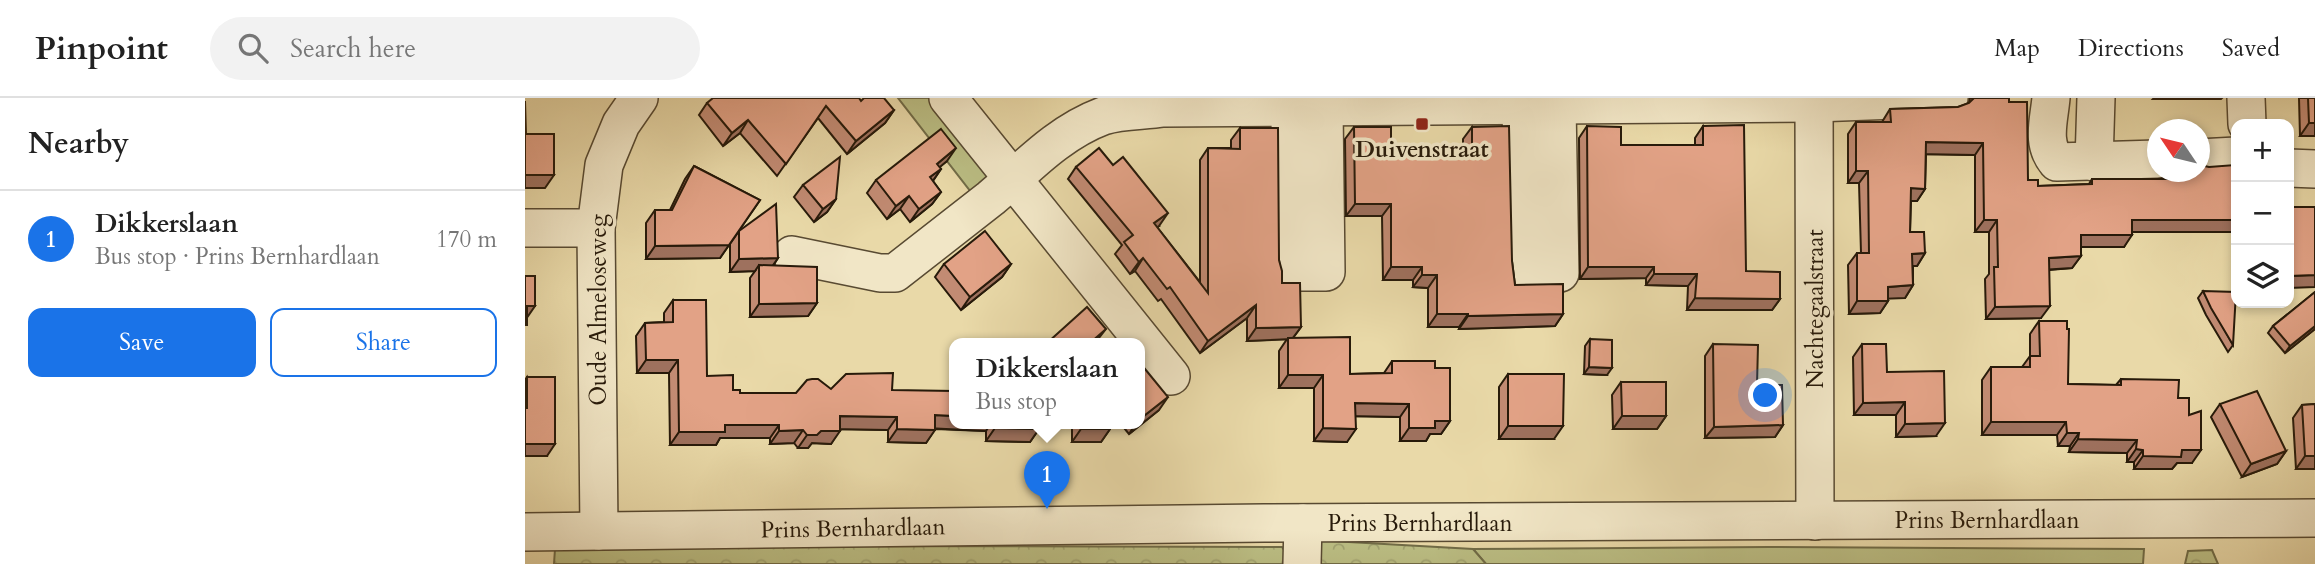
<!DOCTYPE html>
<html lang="en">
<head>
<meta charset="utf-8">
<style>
	:root { --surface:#fff; --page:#f2f2f2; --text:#222; --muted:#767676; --line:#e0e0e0; --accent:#1a73e8 }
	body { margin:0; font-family:Cardo,serif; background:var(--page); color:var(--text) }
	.controls { position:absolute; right:21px; top:21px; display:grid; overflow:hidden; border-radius:14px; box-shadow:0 4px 10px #0003 }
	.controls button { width:63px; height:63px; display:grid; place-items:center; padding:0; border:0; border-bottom:2px solid var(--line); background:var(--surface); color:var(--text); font:35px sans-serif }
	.compass { position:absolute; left:1622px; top:21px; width:63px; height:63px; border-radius:50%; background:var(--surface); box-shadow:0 4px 10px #0003; rotate:305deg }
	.you { position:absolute; left:1241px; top:298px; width:24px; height:24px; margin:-18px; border:5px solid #fff; border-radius:50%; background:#1a73e8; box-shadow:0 0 0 10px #1a73e833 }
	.badge { display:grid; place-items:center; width:46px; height:46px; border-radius:50%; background:var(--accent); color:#fff; font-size:23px; font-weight:700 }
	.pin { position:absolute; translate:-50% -58px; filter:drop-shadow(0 2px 4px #0008) }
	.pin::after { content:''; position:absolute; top:37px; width:24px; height:21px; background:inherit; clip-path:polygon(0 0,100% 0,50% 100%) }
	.popup { position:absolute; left:424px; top:240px; width:196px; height:91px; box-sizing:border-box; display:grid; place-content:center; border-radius:14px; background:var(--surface); filter:drop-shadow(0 2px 5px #0005); font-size:23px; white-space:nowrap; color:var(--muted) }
	.popup b { font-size:26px; color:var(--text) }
	.popup::after { content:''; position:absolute; left:50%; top:100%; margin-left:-14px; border:14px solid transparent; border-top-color:var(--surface) }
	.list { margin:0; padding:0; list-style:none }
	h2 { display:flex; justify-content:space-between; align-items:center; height:91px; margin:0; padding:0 28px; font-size:30px }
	h2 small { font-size:23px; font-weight:400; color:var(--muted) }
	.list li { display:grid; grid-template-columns:46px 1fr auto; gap:21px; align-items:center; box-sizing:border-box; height:98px; padding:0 28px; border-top:2px solid var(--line) }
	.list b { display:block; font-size:26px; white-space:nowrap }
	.list p { margin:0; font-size:23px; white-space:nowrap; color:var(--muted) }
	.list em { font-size:23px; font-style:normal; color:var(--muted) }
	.actions { display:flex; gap:14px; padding:21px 28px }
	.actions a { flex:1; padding:16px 0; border:2px solid var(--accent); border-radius:14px; text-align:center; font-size:24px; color:var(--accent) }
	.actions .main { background:var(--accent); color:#fff }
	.icon { flex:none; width:38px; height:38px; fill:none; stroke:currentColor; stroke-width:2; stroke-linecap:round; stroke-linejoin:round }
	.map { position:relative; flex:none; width:1790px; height:466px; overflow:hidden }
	header { display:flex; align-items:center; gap:42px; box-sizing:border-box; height:98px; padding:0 35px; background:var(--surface); border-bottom:2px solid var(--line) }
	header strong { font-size:33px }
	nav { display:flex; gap:38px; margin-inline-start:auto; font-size:24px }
	.search { width:490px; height:63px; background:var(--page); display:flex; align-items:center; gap:18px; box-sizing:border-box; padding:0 24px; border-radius:38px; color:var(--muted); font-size:26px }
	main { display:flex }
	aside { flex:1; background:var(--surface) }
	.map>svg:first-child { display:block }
</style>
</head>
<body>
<header>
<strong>Pinpoint</strong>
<div class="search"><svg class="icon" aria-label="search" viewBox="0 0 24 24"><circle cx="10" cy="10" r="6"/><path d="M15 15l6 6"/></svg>Search here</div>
<nav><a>Map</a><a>Directions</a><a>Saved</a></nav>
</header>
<main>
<aside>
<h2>Nearby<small></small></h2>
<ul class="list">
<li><span class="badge">1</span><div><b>Dikkerslaan</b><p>Bus stop · Prins Bernhardlaan</p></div><em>170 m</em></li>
</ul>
<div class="actions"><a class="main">Save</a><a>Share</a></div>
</aside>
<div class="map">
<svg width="1790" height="466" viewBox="0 0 1790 466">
	<defs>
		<pattern id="forest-crowns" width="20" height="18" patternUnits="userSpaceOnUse" patternTransform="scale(1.75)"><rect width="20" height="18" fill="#bbbe84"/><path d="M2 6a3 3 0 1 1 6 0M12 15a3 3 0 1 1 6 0" fill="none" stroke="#a1a371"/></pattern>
	</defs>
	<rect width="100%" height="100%" fill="#e9d9a8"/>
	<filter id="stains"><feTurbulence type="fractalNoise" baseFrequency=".00286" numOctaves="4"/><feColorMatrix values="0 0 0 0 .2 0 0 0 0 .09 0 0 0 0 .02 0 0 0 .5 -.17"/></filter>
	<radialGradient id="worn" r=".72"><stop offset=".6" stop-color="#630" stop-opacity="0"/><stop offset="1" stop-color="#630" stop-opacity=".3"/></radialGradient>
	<!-- green -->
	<g fill="#bbbe84" stroke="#716c47" stroke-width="2">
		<path d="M 373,0 L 409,0 L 468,77 L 446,94 Z"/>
		<path d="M 1242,449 L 1619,451 L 1618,466 L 961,466 L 948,451 Z"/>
	</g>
	<!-- forest -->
	<g fill="url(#forest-crowns)" stroke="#716c47" stroke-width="2">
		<path d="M 788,442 L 948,451 L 961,466 L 790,466 Z"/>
		<path d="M 345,448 L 757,449 L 765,461 L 765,466 L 29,466 L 30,451 Z"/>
		<path d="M 1687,452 L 1693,466 L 1660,466 L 1663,453 Z"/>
	</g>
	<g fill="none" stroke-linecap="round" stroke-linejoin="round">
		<defs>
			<g id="minor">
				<path d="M 423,0 L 488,81 C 515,56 543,31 578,18 C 596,12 619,13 638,10 L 1290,5 L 1424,0"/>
				<path d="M 1289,0 L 1290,423"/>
				<path d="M 1526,0 C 1524,23 1516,45 1532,64 L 1632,61"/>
				<path d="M 1721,0 L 1722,26"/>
				<path d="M 996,8 L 999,175 L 1035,175 L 1032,8"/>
				<path d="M 765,10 L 766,174 L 801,174 L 799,10"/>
				<path d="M 1674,60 L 1711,58"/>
				<path d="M 1569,64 L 1571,0"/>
				<path d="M 1764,70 L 1790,71"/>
				<path d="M 0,130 L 71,130"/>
				<path d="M 267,157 L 355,175 L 370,175 L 466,100 L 488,81 L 646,278"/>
				<path d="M 74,433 L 71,130 L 79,67 L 96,26 L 114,0"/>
				<path d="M 0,434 L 739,425 L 1790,420"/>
				<path d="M 777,466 L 778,425"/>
			</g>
		</defs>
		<!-- minor casing -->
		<use href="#minor" stroke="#584a32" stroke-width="40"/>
		<!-- minor -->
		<use href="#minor" stroke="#f1e6c6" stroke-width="37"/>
	</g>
	<!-- wall -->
	<g fill="#c28b73" stroke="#271a0a" stroke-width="2">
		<path d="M 1445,0 L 1484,0 L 1484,4 L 1503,82 L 1513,88 L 1564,86 L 1567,81 L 1637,81 L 1642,74 L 1675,74 L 1607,134 L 1599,149 L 1556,149 L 1556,158 L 1547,170 L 1524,172 L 1516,220 L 1461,221 L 1460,181 L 1464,176 L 1464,134 L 1450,134 L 1450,57 L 1401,56 L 1400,91 L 1392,103 L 1386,103 L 1385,134 L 1400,155 L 1392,168 L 1388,168 L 1388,187 L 1380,200 L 1363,200 L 1363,203 L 1355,215 L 1324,216 L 1323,167 L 1332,155 L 1336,155 L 1334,85 L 1323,85 L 1323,36 L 1331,24 L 1357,24 L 1365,11 L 1433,9 L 1444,5 Z"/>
		<path d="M 1774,0 L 1790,0 L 1790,38 L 1775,38 Z"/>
		<path d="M 336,3 L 369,12 L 360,25 L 322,56 L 293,20 L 252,78 L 215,35 L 198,48 L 174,17 L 182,5 Z"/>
		<path d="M 1062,28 L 1096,47 L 1170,47 L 1170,40 L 1178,28 L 1221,173 L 1255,201 L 1247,212 L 1162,212 L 1163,188 L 1121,187 L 1121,180 L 1055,181 L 1054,40 Z"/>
		<path d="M 829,29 L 866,47 L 909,48 L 938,48 L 938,41 L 947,29 L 987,163 L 990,187 L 1038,216 L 1030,228 L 934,231 L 934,229 L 903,229 L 903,190 L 888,189 L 888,182 L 858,182 L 857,118 L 821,118 L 820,41 Z"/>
		<path d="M 715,30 L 754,162 L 757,185 L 776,229 L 768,240 L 825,276 L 859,275 L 867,263 L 910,270 L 925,323 L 916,336 L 905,336 L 901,343 L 875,343 L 875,319 L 830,318 L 822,344 L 789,343 L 789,290 L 754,290 L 754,253 L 762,241 L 722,243 L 722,220 L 675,255 L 636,201 L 633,203 L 610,173 L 605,176 L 590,156 L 597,147 L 543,81 L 551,69 L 634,128 L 632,129 L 675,184 L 675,62 L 683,50 L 706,50 L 706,42 Z"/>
		<path d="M 422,63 L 414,69 L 416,71 L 408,83 L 416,94 L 407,106 L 385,124 L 375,111 L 362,121 L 342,95 L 351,82 Z"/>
		<path d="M 169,68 L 235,102 L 195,160 L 121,161 L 121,125 L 130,112 L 145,112 L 160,81 Z"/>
		<path d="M 278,87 L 311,101 L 302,114 L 289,124 L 269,99 Z"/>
		<path d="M 214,133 L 253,160 L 248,168 L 292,205 L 283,218 L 225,219 L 225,180 L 230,173 L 205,174 L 205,146 Z"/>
		<path d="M 419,166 L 486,166 L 477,179 L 436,212 L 410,179 Z"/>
		<path d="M 1678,193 L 1708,247 L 1703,254 L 1681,217 L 1673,200 Z"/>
		<path d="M 1790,194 L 1790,231 L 1760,255 L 1743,235 L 1748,228 Z"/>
		<path d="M 148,202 L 182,278 L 208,292 L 215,295 L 271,295 L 306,291 L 367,292 L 429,325 L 514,325 L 514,331 L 505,344 L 461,343 L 461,333 L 410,331 L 401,345 L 363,344 L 363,332 L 315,331 L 306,346 L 287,345 L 283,350 L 273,350 L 269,345 L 245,346 L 245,340 L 195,340 L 191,347 L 145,347 L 144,275 L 112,275 L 111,238 L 120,225 L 139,224 L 139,215 Z"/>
		<path d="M 1514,223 L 1543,286 L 1591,287 L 1596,281 L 1653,300 L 1664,317 L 1667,365 L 1652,365 L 1647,371 L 1609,371 L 1609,364 L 1602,364 L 1602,355 L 1544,354 L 1545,348 L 1533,348 L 1532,337 L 1457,337 L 1457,282 L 1466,269 L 1497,269 L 1505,258 L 1505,236 Z"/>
		<path d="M 1065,241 L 1082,277 L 1059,276 L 1060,248 Z"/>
		<path d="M 1188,246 L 1258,327 L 1250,339 L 1180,340 L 1180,258 Z"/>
		<path d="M 1337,246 L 1362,274 L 1411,338 L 1371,339 L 1371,317 L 1329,317 L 1328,259 Z"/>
		<path d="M 983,276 L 1029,341 L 974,341 L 974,289 Z"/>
		<path d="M 2,279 L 22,358 L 0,358 L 0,282 Z"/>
		<path d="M 1096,284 L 1141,318 L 1132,331 L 1088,331 L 1087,297 Z"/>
		<path d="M 1695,306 L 1761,353 L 1752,366 L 1717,379 L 1686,319 Z"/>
		<path d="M 1790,306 L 1790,371 L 1771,371 L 1768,320 L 1777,307 Z"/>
		<path d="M 634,312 L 604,336 L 595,325 L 615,325 Z"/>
		<path d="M 547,325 L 585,325 L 585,331 L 576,344 L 547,344 Z"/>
	</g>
	<!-- shaded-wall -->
	<g fill="#9e715e" stroke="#271a0a" stroke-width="2">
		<path d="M 1629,0 L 1697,0 L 1696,1 L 1628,1 Z"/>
		<path d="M 369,12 L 360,25 L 322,56 L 331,43 Z"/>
		<path d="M 223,22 L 215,35 L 198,48 L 207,35 Z"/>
		<path d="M 1784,25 L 1790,25 L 1790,38 L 1775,38 Z"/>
		<path d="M 1401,44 L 1458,45 L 1450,57 L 1392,56 Z"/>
		<path d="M 431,50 L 422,63 L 403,79 L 412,66 Z"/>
		<path d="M 416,71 L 407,84 L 405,79 Z"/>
		<path d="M 1331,73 L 1343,73 L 1334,85 L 1323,85 Z"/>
		<path d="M 0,77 L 29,77 L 20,90 L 0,90 Z"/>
		<path d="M 1386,90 L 1400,91 L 1392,103 L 1378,103 Z"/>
		<path d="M 416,94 L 407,106 L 385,124 L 394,111 Z"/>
		<path d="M 384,98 L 375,111 L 362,121 L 371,108 Z"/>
		<path d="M 311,101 L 302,114 L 289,124 L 298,111 Z"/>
		<path d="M 830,106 L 866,106 L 857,118 L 821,118 Z"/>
		<path d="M 643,115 L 634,128 L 620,138 L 629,125 Z"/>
		<path d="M 1459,122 L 1472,122 L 1464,134 L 1450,134 Z"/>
		<path d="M 1607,122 L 1711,122 L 1711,134 L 1599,134 Z"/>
		<path d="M 1556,137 L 1607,137 L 1599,149 L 1548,149 Z"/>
		<path d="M 204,147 L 195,160 L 121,161 L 130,148 Z"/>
		<path d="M 1400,155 L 1392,168 L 1379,168 L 1387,156 Z"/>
		<path d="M 1556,158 L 1547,170 L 1516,172 L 1524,160 Z"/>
		<path d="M 253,160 L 244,173 L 234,167 L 230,173 L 205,174 L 214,161 Z"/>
		<path d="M 618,160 L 610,173 L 605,176 L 614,164 Z"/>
		<path d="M 486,166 L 477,179 L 436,212 L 445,199 Z"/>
		<path d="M 866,169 L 897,169 L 888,182 L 858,182 Z"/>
		<path d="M 1063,169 L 1129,169 L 1121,180 L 1055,181 Z"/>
		<path d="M 1129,176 L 1172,176 L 1163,188 L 1121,187 Z"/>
		<path d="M 897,177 L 912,177 L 903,190 L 888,189 Z"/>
		<path d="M 1790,177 L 1790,189 L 1764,190 L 1764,178 Z"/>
		<path d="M 1388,187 L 1380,200 L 1355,201 L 1363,189 Z"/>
		<path d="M 1170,200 L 1255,201 L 1247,212 L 1162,212 Z"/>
		<path d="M 1332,203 L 1363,203 L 1355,215 L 1324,216 Z"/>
		<path d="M 292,205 L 283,218 L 225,219 L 234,206 Z"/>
		<path d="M 731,207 L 722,220 L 675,255 L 683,243 Z"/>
		<path d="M 2,208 L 10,208 L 1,221 Z"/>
		<path d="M 1525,208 L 1516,220 L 1461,221 L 1470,209 Z"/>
		<path d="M 912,216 L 943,216 L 934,229 L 903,229 Z"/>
		<path d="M 1038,216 L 1030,228 L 934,231 L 943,218 Z"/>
		<path d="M 1790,228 L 1790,231 L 1760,255 L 1765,248 Z"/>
		<path d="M 776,229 L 767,241 L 722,243 L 731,230 Z"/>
		<path d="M 581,231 L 570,245 L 565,245 Z"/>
		<path d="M 121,262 L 153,262 L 144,275 L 112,275 Z"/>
		<path d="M 1064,269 L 1087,270 L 1082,277 L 1059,276 Z"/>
		<path d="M 763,277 L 798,277 L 789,290 L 754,290 Z"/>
		<path d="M 643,299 L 634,312 L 604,336 L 611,325 L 615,325 L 615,321 Z"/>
		<path d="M 1380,304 L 1371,317 L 1329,317 L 1338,305 Z"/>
		<path d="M 830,305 L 884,306 L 875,319 L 821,318 Z"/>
		<path d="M 410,317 L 429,318 L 429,325 L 466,325 L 461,333 L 401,330 Z"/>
		<path d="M 315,318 L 372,319 L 363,332 L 306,331 Z"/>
		<path d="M 1097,318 L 1141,318 L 1132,331 L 1088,331 Z"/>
		<path d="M 910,323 L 925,323 L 916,336 L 905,336 L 901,343 L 875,343 L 884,330 Z"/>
		<path d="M 1466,324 L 1541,324 L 1532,337 L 1457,337 Z"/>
		<path d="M 1420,325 L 1411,338 L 1371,339 L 1380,326 Z"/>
		<path d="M 200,327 L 254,327 L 245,340 L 195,340 L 191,347 L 145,347 L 154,334 Z"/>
		<path d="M 1258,327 L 1250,339 L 1180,340 L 1189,329 Z"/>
		<path d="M 983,328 L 1038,328 L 1029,341 L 974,341 Z"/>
		<path d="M 470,330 L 514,331 L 505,344 L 461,343 Z"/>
		<path d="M 798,330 L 831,331 L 822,344 L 789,343 Z"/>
		<path d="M 372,331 L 410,332 L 401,345 L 363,344 Z"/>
		<path d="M 556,331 L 585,331 L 576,344 L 547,344 Z"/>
		<path d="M 278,332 L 269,345 L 245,346 L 254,333 Z"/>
		<path d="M 296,333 L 315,333 L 306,346 L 287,345 L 283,350 L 273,350 L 282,337 Z"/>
		<path d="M 1542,335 L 1554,335 L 1545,348 L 1533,348 Z"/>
		<path d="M 1553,341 L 1612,342 L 1602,355 L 1544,354 Z"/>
		<path d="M 0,346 L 30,346 L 22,358 L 0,358 Z"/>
		<path d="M 1611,351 L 1618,352 L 1609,364 L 1602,364 Z"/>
		<path d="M 1657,352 L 1676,352 L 1667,365 L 1652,365 L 1647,371 L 1609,371 L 1618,358 Z"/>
		<path d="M 1761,353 L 1752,366 L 1717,379 L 1726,366 Z"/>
		<path d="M 1780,358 L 1790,358 L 1790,371 L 1771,371 Z"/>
	</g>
	<!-- building -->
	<g fill="#e2a286" stroke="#271a0a" stroke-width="2">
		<path d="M 188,0 L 334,0 L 336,3 L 339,0 L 359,0 L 369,12 L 331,43 L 301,8 L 261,66 L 223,22 L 207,35 L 182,5 Z"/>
		<path d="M 1449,0 L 1484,0 L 1484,4 L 1502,4 L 1503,82 L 1513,82 L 1513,88 L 1567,86 L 1567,81 L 1645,81 L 1645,74 L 1675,74 L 1675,67 L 1684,69 L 1710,67 L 1711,122 L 1607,122 L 1607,137 L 1556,137 L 1556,158 L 1524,160 L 1525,208 L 1470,209 L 1469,169 L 1473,169 L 1472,122 L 1459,122 L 1458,45 L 1401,44 L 1400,91 L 1386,90 L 1385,134 L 1399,134 L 1400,155 L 1387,156 L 1388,187 L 1363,189 L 1363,203 L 1332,203 L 1332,155 L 1344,155 L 1343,73 L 1331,73 L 1331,24 L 1366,24 L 1365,11 L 1433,9 L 1444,5 Z"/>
		<path d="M 1783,0 L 1790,0 L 1790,25 L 1784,25 Z"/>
		<path d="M 0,3 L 1,36 L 29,36 L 29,77 L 0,77 Z"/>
		<path d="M 1219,27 L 1221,173 L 1255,174 L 1255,201 L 1170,200 L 1172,176 L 1129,176 L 1129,169 L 1063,169 L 1062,28 L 1096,29 L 1096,47 L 1178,47 L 1178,28 Z"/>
		<path d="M 984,28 L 987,163 L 990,187 L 1038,186 L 1038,216 L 943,218 L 943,216 L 912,216 L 912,177 L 897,177 L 897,169 L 866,169 L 866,106 L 830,106 L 829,29 L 866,29 L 866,47 L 909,48 L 947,48 L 947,29 Z"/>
		<path d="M 715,30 L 753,30 L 754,162 L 757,173 L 757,185 L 775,185 L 776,229 L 731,230 L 731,207 L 683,243 L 645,189 L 642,191 L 618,160 L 614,164 L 599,144 L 608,137 L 551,69 L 574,50 L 588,67 L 598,59 L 643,115 L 629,125 L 683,195 L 683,50 L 715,51 Z"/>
		<path d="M 416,31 L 431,50 L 412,66 L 416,71 L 405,79 L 416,94 L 394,111 L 384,98 L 371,108 L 351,82 Z"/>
		<path d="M 315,59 L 311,101 L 298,111 L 278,87 Z"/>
		<path d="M 169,68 L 235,102 L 204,147 L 130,148 L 130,112 L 147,112 Z"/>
		<path d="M 251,106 L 253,160 L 214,161 L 214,133 Z"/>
		<path d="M 1764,109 L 1790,109 L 1790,177 L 1764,178 Z"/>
		<path d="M 460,133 L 486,166 L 445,199 L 419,166 Z"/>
		<path d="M 234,167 L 292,169 L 292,205 L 234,206 Z"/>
		<path d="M 0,178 L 10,178 L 10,208 L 2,208 L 2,227 L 0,227 Z"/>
		<path d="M 1678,193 L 1711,194 L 1708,247 L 1686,210 Z"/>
		<path d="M 1790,194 L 1790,228 L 1765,248 L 1748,228 Z"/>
		<path d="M 148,202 L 181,202 L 182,278 L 208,277 L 208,292 L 215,292 L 215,295 L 271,295 L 282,282 L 287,281 L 293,281 L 306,291 L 321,276 L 368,275 L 367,292 L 429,293 L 429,318 L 410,317 L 410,332 L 372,331 L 372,319 L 315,318 L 315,333 L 296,333 L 292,337 L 282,337 L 278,332 L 254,333 L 254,327 L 200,327 L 200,334 L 154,334 L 153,262 L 121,262 L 120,225 L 148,224 Z"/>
		<path d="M 562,209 L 581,231 L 565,245 L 522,245 Z"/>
		<path d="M 1514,223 L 1542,223 L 1542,231 L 1544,231 L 1543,286 L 1596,287 L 1596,281 L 1654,282 L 1653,300 L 1664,300 L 1664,317 L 1676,313 L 1676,352 L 1657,352 L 1656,359 L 1618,358 L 1618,352 L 1611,351 L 1612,342 L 1553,341 L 1554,335 L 1542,335 L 1541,324 L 1466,324 L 1466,269 L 1505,269 L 1505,258 L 1515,258 Z"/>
		<path d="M 825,239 L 825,276 L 867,275 L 867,263 L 910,263 L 910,270 L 925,270 L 925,323 L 910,323 L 910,330 L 884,330 L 884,306 L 830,305 L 831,331 L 798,330 L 798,277 L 763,277 L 763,240 Z"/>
		<path d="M 1065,241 L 1087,242 L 1087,270 L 1064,269 Z"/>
		<path d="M 1188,246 L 1233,247 L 1232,287 L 1257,287 L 1258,327 L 1189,329 Z"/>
		<path d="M 1337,246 L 1361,246 L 1362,274 L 1419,273 L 1420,325 L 1380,326 L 1380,304 L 1338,305 Z"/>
		<path d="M 620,271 L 643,299 L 615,321 L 615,275 Z"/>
		<path d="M 983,276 L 1039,276 L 1038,328 L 983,328 Z"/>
		<path d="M 2,279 L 30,279 L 30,346 L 0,346 L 0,310 L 2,310 Z"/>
		<path d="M 1096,284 L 1141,284 L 1141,318 L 1097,318 Z"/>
		<path d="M 1732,293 L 1761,353 L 1726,366 L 1695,306 Z"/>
		<path d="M 1790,306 L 1790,358 L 1780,358 L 1777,307 Z"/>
		<path d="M 470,325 L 514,325 L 514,331 L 470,330 Z"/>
		<rect x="556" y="325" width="29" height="6"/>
	</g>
	<!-- markers -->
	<rect fill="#8f2418" stroke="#f1e6c6" stroke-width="2.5" x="890" y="19" width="14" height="14" rx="3.5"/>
	<g text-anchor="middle" stroke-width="7" stroke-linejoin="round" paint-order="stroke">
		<!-- poi labels -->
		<g font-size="23" font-weight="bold" fill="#271a0a" stroke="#f1e6c6">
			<text x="897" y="59">Duivenstraat</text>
		</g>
		<!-- street labels -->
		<g font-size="23" fill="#271a0a" stroke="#f1e6c6">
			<text transform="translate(1290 211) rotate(-90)" y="8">Nachtegaalstraat</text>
			<text transform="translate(73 212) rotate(-90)" y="8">Oude Almeloseweg</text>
			<text x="1462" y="430">Prins Bernhardlaan</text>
			<text x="895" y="433">Prins Bernhardlaan</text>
			<text transform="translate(328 430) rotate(-1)" y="8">Prins Bernhardlaan</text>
		</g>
	</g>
	<rect width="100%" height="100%" filter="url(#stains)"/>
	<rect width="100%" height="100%" fill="url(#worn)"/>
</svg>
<div class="controls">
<button>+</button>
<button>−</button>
<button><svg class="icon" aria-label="layers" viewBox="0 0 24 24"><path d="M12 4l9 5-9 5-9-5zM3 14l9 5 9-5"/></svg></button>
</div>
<svg class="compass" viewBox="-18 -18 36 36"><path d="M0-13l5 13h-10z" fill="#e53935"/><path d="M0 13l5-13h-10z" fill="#767676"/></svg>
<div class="you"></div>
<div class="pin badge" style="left:522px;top:411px">1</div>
<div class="popup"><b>Dikkerslaan</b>Bus stop</div>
</div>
</main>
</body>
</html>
